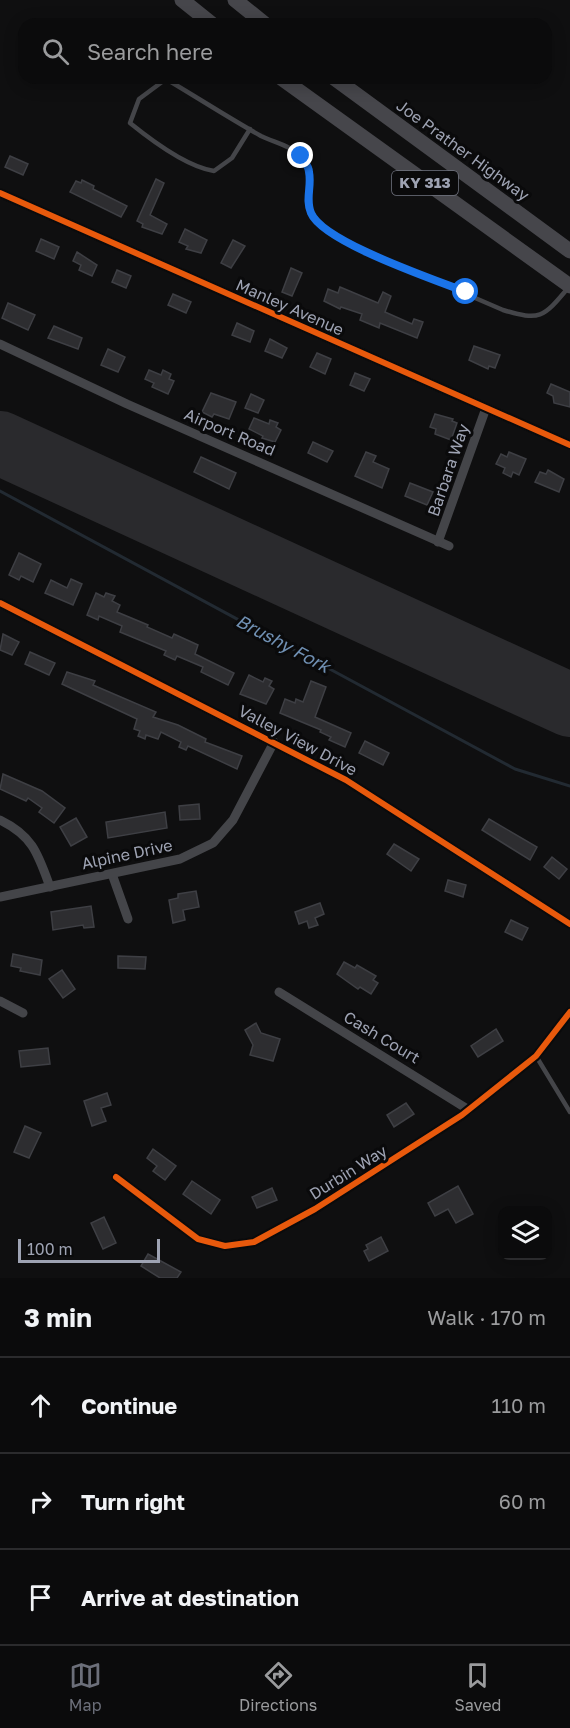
<!DOCTYPE html>
<html lang="en">
<head>
<meta charset="utf-8">
<style>
	:root { --surface:#0b0b0c; --page:#141415; --text:#f1f3f6; --muted:#9a9b9d; --line:#2b2b2d; --accent:#6c6f7a }
	body { margin:0; font-family:"Golos Text",sans-serif; background:var(--page); color:var(--text) }
	.controls { position:absolute; right:18px; bottom:18px; display:grid; overflow:hidden; border-radius:12px; box-shadow:0 3px 15px #0003 }
	.controls button { width:54px; height:54px; display:grid; place-items:center; padding:0; border:0; border-bottom:2px solid var(--line); background:var(--surface); color:var(--text); font:30px sans-serif }
	.scale { position:absolute; left:18px; bottom:15px; width:142px; box-sizing:border-box; padding-left:6px; border:3px solid #9ea3b3; border-top:0; font-size:16px; line-height:21px; white-space:nowrap; color:#9ea3b3; -webkit-text-stroke:4px #0a0a0b; paint-order:stroke }
	.stop { position:absolute; width:18px; height:18px; margin:-14px; border:4px solid #1a73e8; border-radius:50%; background:#fff }
	.stop.end { background:#1a73e8; border-color:#fff; box-shadow:0 2px 6px #0008 }
	.list { margin:0; padding:0; list-style:none }
	h2 { display:flex; justify-content:space-between; align-items:center; height:78px; margin:0; padding:0 24px; font-size:26px }
	h2 small { font-size:20px; font-weight:400; color:var(--muted) }
	.list li { display:grid; grid-template-columns:39px 1fr auto; gap:18px; align-items:center; box-sizing:border-box; height:96px; padding:0 24px; border-top:2px solid var(--line) }
	.list b { display:block; font-size:22px; white-space:nowrap }
	.list em { font-size:20px; font-style:normal; color:var(--muted) }
	.icon { flex:none; width:33px; height:33px; fill:none; stroke:currentColor; stroke-width:2; stroke-linecap:round; stroke-linejoin:round }
	.map { position:relative; flex:none; width:570px; height:1278px; overflow:hidden }
	.search { position:absolute; background:var(--surface); box-shadow:0 3px 15px #0003; left:18px; right:18px; top:18px; height:66px; display:flex; align-items:center; gap:15px; box-sizing:border-box; padding:0 21px; border-radius:18px; color:var(--muted); font-size:22px }
	.sheet { height:366px; background:var(--surface) }
	nav { display:flex; justify-content:space-around; align-items:center; box-sizing:border-box; height:84px; border-top:2px solid var(--line); background:var(--surface); font-size:16px; color:var(--muted) }
	nav a { display:grid; justify-items:center; gap:3px }
	nav .on { color:var(--accent) }
	.map>svg:first-child { display:block }
</style>
</head>
<body>
<div class="map">
<svg width="570" height="1278" viewBox="0 0 570 1278">
	<rect width="100%" height="100%" fill="#0f0f10"/>
	<g fill="none" stroke-linecap="round" stroke-linejoin="round">
		<!-- stream -->
		<path stroke="#222a32" stroke-width="3" d="M 0,491 L 515,769 L 570,786"/>
		<!-- runway -->
		<path stroke="#2a2a2d" stroke-width="64" d="M 0,443 L 570,705"/>
	</g>
	<!-- building -->
	<g fill="#2d2d30" stroke="#3e3f44" stroke-width="1.5">
		<path d="M 10,156 L 28,164 L 23,175 L 5,167 Z"/>
		<path d="M 156,179 L 164,183 L 150,215 L 167,224 L 162,234 L 142,227 L 143,224 L 137,221 Z"/>
		<path d="M 82,180 L 94,186 L 93,189 L 127,206 L 121,217 L 70,192 L 76,181 L 81,183 Z"/>
		<path d="M 185,229 L 207,240 L 201,253 L 186,249 L 188,246 L 179,242 Z"/>
		<path d="M 41,239 L 59,247 L 54,259 L 36,251 Z"/>
		<path d="M 233,240 L 245,246 L 231,268 L 221,263 Z"/>
		<path d="M 77,252 L 97,265 L 92,276 L 79,270 L 81,265 L 73,261 Z"/>
		<path d="M 291,268 L 302,273 L 292,296 L 282,292 Z"/>
		<path d="M 117,270 L 131,276 L 126,288 L 112,282 Z"/>
		<path d="M 340,287 L 378,303 L 383,292 L 391,296 L 385,312 L 412,324 L 414,319 L 423,322 L 417,338 L 380,323 L 379,328 L 360,320 L 362,314 L 341,307 L 340,309 L 324,301 L 328,289 L 338,293 Z"/>
		<path d="M 173,294 L 191,302 L 186,313 L 168,305 Z"/>
		<path d="M 8,303 L 35,315 L 28,330 L 2,318 Z"/>
		<path d="M 237,323 L 254,331 L 250,342 L 232,335 Z"/>
		<path d="M 54,326 L 82,338 L 78,349 L 48,338 Z"/>
		<path d="M 270,339 L 287,348 L 282,358 L 265,351 Z"/>
		<path d="M 474,346 L 500,355 L 495,368 L 489,366 L 488,369 L 469,360 Z"/>
		<path d="M 108,349 L 125,357 L 118,372 L 101,365 Z"/>
		<path d="M 317,353 L 331,359 L 325,374 L 310,367 Z"/>
		<path d="M 149,370 L 161,375 L 163,370 L 171,374 L 169,379 L 174,381 L 168,394 L 152,387 L 154,383 L 145,379 Z"/>
		<path d="M 355,373 L 370,379 L 364,391 L 350,385 Z"/>
		<path d="M 551,384 L 570,392 L 570,407 L 554,403 L 553,396 L 547,393 Z"/>
		<path d="M 211,393 L 236,402 L 229,419 L 214,414 L 212,417 L 202,412 Z"/>
		<path d="M 251,394 L 264,400 L 258,413 L 245,408 Z"/>
		<path d="M 435,414 L 453,419 L 452,421 L 457,423 L 451,440 L 435,434 L 436,429 L 430,427 Z"/>
		<path d="M 254,418 L 269,424 L 270,420 L 278,423 L 276,427 L 281,430 L 275,442 L 262,438 L 263,436 L 249,429 Z"/>
		<path d="M 313,442 L 333,451 L 327,462 L 308,453 Z"/>
		<path d="M 366,452 L 376,456 L 373,462 L 389,469 L 382,488 L 355,476 Z"/>
		<path d="M 509,452 L 526,459 L 519,475 L 513,472 L 511,477 L 503,473 L 505,468 L 496,464 L 501,454 L 507,457 Z"/>
		<path d="M 201,457 L 236,473 L 229,489 L 194,472 Z"/>
		<path d="M 548,470 L 564,479 L 559,492 L 535,482 L 540,472 L 546,474 Z"/>
		<path d="M 410,483 L 433,492 L 427,505 L 405,496 Z"/>
		<path d="M 19,553 L 41,564 L 33,582 L 21,576 L 19,580 L 9,575 Z"/>
		<path d="M 71,579 L 82,584 L 73,605 L 45,593 L 51,580 L 67,588 Z"/>
		<path d="M 96,593 L 104,597 L 106,593 L 115,596 L 112,601 L 120,605 L 117,612 L 148,625 L 147,627 L 172,638 L 174,634 L 198,645 L 195,654 L 234,673 L 228,685 L 201,672 L 203,667 L 177,656 L 175,660 L 164,655 L 166,651 L 120,632 L 122,626 L 99,616 L 98,620 L 87,615 Z"/>
		<path d="M 3,634 L 19,642 L 12,655 L 0,650 Z"/>
		<path d="M 30,652 L 55,663 L 49,675 L 25,664 Z"/>
		<path d="M 67,672 L 95,681 L 93,685 L 156,712 L 153,717 L 178,725 L 206,739 L 205,742 L 242,756 L 237,769 L 188,746 L 186,750 L 179,747 L 181,742 L 161,732 L 158,739 L 146,735 L 145,739 L 138,736 L 140,731 L 134,729 L 137,719 L 62,684 Z"/>
		<path d="M 249,675 L 263,682 L 265,678 L 272,681 L 269,686 L 274,689 L 266,704 L 240,694 Z"/>
		<path d="M 311,681 L 326,687 L 315,717 L 351,733 L 345,747 L 329,740 L 331,737 L 320,732 L 321,730 L 280,713 L 285,699 L 295,703 L 296,699 L 303,702 Z"/>
		<path d="M 365,741 L 389,753 L 383,765 L 359,753 Z"/>
		<path d="M 3,774 L 42,791 L 65,808 L 54,823 L 39,812 L 42,808 L 28,798 L 26,801 L 0,789 Z"/>
		<path d="M 199,804 L 200,819 L 180,820 L 179,806 Z"/>
		<path d="M 165,812 L 167,828 L 108,838 L 106,822 Z"/>
		<path d="M 76,818 L 87,837 L 71,846 L 60,827 Z"/>
		<path d="M 489,819 L 537,847 L 530,860 L 482,830 Z"/>
		<path d="M 394,844 L 419,859 L 411,871 L 387,854 Z"/>
		<path d="M 552,857 L 567,869 L 559,879 L 544,867 Z"/>
		<path d="M 448,880 L 466,885 L 463,897 L 445,891 Z"/>
		<path d="M 196,891 L 199,907 L 183,910 L 185,920 L 173,923 L 169,900 L 178,898 L 178,894 Z"/>
		<path d="M 320,903 L 324,914 L 315,918 L 318,925 L 309,928 L 307,921 L 299,924 L 295,912 Z"/>
		<path d="M 91,906 L 94,927 L 84,928 L 83,925 L 53,930 L 51,912 Z"/>
		<path d="M 511,920 L 528,928 L 522,940 L 505,932 Z"/>
		<path d="M 13,954 L 42,960 L 40,975 L 20,971 L 21,968 L 11,966 Z"/>
		<path d="M 118,956 L 146,957 L 145,969 L 118,968 Z"/>
		<path d="M 344,962 L 355,968 L 357,965 L 376,976 L 373,980 L 378,983 L 371,994 L 360,987 L 358,989 L 337,974 Z"/>
		<path d="M 62,970 L 75,989 L 63,998 L 49,979 Z"/>
		<path d="M 256,1023 L 261,1033 L 280,1039 L 273,1061 L 250,1055 L 253,1045 L 245,1030 Z"/>
		<path d="M 496,1029 L 503,1041 L 478,1057 L 471,1046 Z"/>
		<path d="M 48,1048 L 50,1064 L 21,1067 L 19,1051 Z"/>
		<path d="M 107,1093 L 111,1105 L 101,1108 L 106,1121 L 92,1126 L 84,1101 Z"/>
		<path d="M 406,1103 L 414,1114 L 394,1127 L 387,1115 Z"/>
		<path d="M 25,1126 L 41,1133 L 29,1158 L 14,1152 Z"/>
		<path d="M 153,1149 L 176,1166 L 165,1180 L 153,1171 L 157,1166 L 147,1158 Z"/>
		<path d="M 192,1181 L 220,1200 L 211,1214 L 183,1194 Z"/>
		<path d="M 458,1186 L 473,1214 L 456,1223 L 448,1209 L 435,1216 L 428,1203 Z"/>
		<path d="M 272,1188 L 277,1200 L 257,1208 L 252,1197 Z"/>
		<path d="M 104,1217 L 116,1243 L 103,1249 L 91,1223 Z"/>
		<path d="M 381,1237 L 388,1251 L 369,1261 L 364,1251 L 368,1249 L 366,1245 Z"/>
		<path d="M 148,1254 L 181,1272 L 177,1278 L 160,1278 L 141,1266 Z"/>
	</g>
	<g fill="none" stroke-linecap="round" stroke-linejoin="round">
		<!-- service -->
		<g stroke="#444549" stroke-width="4.5">
			<path d="M 250,129 L 232,158 L 214,171 C 188,167 151,140 130,123 L 139,99 L 166,79 C 198,98 229,118 261,136 C 273,142 294,147 302,157 C 326,187 283,205 343,241 L 503,310 C 540,321 543,318 568,288"/>
			<path d="M 536,1056 L 570,1112"/>
		</g>
		<!-- minor -->
		<g stroke="#444549" stroke-width="9">
			<path d="M 0,193 L 570,445"/>
			<path d="M 0,344 L 127,404 L 449,546"/>
			<path d="M 438,542 L 486,408"/>
			<path d="M 0,603 L 346,780 L 570,924"/>
			<path d="M 0,820 C 33,836 38,854 50,887"/>
			<path d="M 112,874 L 128,919"/>
			<path d="M 0,897 L 180,859 L 213,843 L 233,820 L 274,742"/>
			<path d="M 279,992 L 469,1110"/>
			<path d="M 0,1001 L 23,1013"/>
			<path d="M 116,1177 L 198,1239 L 225,1246 L 254,1242 L 315,1209 L 462,1115 L 536,1056 L 570,1012"/>
		</g>
		<!-- trunk -->
		<g stroke="#46464b" stroke-width="15">
			<path d="M 182,0 L 212,24"/>
			<path d="M 235,0 L 265,24"/>
			<path d="M 281,78 L 570,286"/>
			<path d="M 334,78 L 570,251"/>
		</g>
		<defs>
			<g id="cycleway">
				<path d="M 0,193 L 570,445"/>
				<path d="M 0,603 L 346,780 L 570,924"/>
				<path d="M 116,1177 L 198,1239 L 225,1246 L 254,1242 L 315,1209 L 462,1115 L 536,1056 L 570,1012"/>
			</g>
		</defs>
		<!-- cycleway casing -->
		<use href="#cycleway" stroke="#0a0a0b" stroke-width="10"/>
		<!-- cycleway -->
		<use href="#cycleway" stroke="#e8590c" stroke-width="6"/>
	</g>
	<g fill="none" stroke-linecap="round" stroke-linejoin="round">
		<!-- route -->
		<path stroke="#1a73e8" stroke-width="8" d="M 301,156 C 303,160 309,166 309,172 C 312,186 305,199 311,213 C 323,242 433,279 466,292"/>
	</g>
	<g text-anchor="middle" stroke-width="6" stroke-linejoin="round" paint-order="stroke">
		<!-- shield labels -->
		<rect fill="#0a0a0b" stroke="#727581" stroke-width="1.5" x="392" y="171" width="66" height="24" rx="4.5"/>
		<g font-size="15" font-weight="bold" fill="#9ea3b3">
			<text x="425" y="188">KY 313</text>
		</g>
		<!-- street labels -->
		<g font-size="16" fill="#9ea3b3" stroke="#0a0a0b">
			<text transform="translate(463 150) rotate(36)" y="6">Joe Prather Highway</text>
			<text transform="translate(290 307) rotate(24)" y="6">Manley Avenue</text>
			<text transform="translate(230 432) rotate(23)" y="6">Airport Road</text>
			<text transform="translate(448 470) rotate(-71)" y="6">Barbara Way</text>
			<text transform="translate(298 740) rotate(28)" y="6">Valley View Drive</text>
			<text transform="translate(127 854) rotate(-12)" y="6">Alpine Drive</text>
			<text transform="translate(382 1037) rotate(31)" y="6">Cash Court</text>
			<text transform="translate(348 1172) rotate(-32)" y="6">Durbin Way</text>
		</g>
		<!-- water labels -->
		<g font-size="18" font-style="italic" fill="#7090b3" stroke="#0a0a0b">
			<text transform="translate(283 644) rotate(28)" y="6">Brushy Fork</text>
		</g>
	</g>
</svg>
<div class="controls">
<button><svg class="icon" aria-label="layers" viewBox="0 0 24 24"><path d="M12 4l9 5-9 5-9-5zM3 14l9 5 9-5"/></svg></button>
</div>
<div class="scale">100 m</div>
<div class="stop" style="left:466px;top:292px"></div>
<div class="stop end" style="left:301px;top:156px"></div>
<div class="search"><svg class="icon" aria-label="search" viewBox="0 0 24 24"><circle cx="10" cy="10" r="6"/><path d="M15 15l6 6"/></svg>Search here</div>
</div>
<section class="sheet">
<h2>3 min<small>Walk · 170 m</small></h2>
<ul class="list">
<li><svg class="icon" aria-label="ahead" viewBox="0 0 24 24"><path d="M12 20V5M6 11l6-6 6 6"/></svg><div><b>Continue</b></div><em>110 m</em></li>
<li><svg class="icon" aria-label="right" viewBox="0 0 24 24"><path d="M7 20v-9h11M14 6l5 5-5 5"/></svg><div><b>Turn right</b></div><em>60 m</em></li>
<li><svg class="icon" aria-label="arrive" viewBox="0 0 24 24"><path d="M6 21V4h12l-3 4 3 4H6"/></svg><div><b>Arrive at destination</b></div></li>
</ul>
</section>
<nav>
<a class="on"><svg class="icon" aria-label="map" viewBox="0 0 24 24"><path d="M3 6l6-2 6 2 6-2v14l-6 2-6-2-6 2zM9 4v14M15 6v14"/></svg>Map</a>
<a><svg class="icon" aria-label="directions" viewBox="0 0 24 24"><path d="M12 3l9 9-9 9-9-9zM9 14v-3h6M13 9l2 2-2 2"/></svg>Directions</a>
<a><svg class="icon" aria-label="saved" viewBox="0 0 24 24"><path d="M7 4h10v16l-5-4-5 4z"/></svg>Saved</a>
</nav>
</body>
</html>
